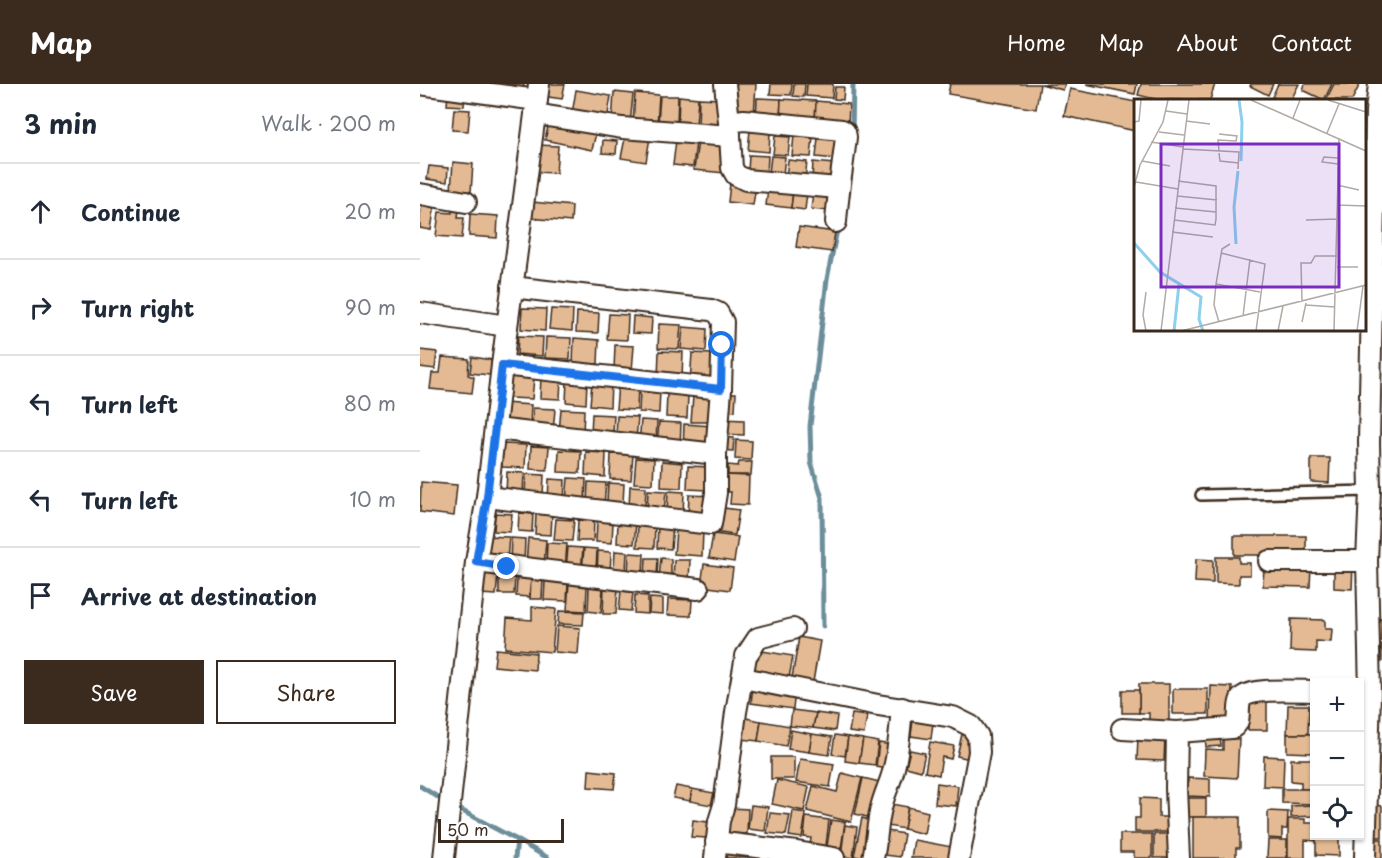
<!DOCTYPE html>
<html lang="en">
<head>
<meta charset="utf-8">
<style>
	:root { --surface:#fff; --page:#f2f2f3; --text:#1f2937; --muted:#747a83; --line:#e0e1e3; --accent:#3b2a1e }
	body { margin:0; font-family:"Playpen Sans",sans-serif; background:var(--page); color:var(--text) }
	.controls { position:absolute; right:18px; bottom:18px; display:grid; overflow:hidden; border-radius:0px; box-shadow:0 2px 4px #0004 }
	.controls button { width:54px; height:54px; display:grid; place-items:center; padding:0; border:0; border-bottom:2px solid var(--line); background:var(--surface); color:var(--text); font:30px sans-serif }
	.scale { position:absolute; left:18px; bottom:15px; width:126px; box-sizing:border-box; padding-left:6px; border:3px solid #3b2a1e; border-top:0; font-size:16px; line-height:21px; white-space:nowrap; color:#3b2a1e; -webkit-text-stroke:4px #fff; paint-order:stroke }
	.stop { position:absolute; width:18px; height:18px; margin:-14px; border:4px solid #1a73e8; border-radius:50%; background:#fff }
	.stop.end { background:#1a73e8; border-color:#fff; box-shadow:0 2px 6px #0008 }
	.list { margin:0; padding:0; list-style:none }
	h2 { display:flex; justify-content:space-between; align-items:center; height:78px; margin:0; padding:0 24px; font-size:26px }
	h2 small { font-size:20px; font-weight:400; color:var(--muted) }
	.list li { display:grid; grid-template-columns:39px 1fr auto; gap:18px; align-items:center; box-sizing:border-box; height:96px; padding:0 24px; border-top:2px solid var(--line) }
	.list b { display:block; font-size:22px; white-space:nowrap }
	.list em { font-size:20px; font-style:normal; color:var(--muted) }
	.actions { display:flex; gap:12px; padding:18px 24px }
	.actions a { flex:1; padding:14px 0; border:2px solid var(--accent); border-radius:0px; text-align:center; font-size:21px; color:var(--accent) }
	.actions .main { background:var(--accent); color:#fff }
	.icon { flex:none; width:33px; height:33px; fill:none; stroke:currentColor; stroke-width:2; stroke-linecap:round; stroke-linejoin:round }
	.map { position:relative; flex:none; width:962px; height:774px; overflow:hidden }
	header { display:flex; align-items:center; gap:36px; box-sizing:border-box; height:84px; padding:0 30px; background:var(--accent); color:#fff }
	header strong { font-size:28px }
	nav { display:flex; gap:33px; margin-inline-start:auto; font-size:21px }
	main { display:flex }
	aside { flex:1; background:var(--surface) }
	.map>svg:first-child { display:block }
</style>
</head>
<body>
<header>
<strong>Map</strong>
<nav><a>Home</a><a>Map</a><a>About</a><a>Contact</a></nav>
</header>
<main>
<aside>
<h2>3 min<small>Walk · 200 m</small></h2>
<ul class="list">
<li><svg class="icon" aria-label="ahead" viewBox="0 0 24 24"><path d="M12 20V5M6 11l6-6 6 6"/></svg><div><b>Continue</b></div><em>20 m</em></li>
<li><svg class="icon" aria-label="right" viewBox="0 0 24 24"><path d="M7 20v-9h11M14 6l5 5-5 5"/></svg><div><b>Turn right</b></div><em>90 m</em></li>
<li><svg class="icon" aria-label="left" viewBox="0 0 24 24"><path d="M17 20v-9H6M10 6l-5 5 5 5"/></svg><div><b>Turn left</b></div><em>80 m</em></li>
<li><svg class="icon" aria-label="left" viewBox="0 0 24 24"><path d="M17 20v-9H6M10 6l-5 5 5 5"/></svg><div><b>Turn left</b></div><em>10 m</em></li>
<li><svg class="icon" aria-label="arrive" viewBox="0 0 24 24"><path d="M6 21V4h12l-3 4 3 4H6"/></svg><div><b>Arrive at destination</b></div></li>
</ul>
<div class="actions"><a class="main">Save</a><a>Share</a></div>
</aside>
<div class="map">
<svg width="962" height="774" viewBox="0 0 962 774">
	<rect width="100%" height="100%" fill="#fff"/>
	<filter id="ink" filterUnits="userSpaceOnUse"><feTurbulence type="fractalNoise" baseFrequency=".0167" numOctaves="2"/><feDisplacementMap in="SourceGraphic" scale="12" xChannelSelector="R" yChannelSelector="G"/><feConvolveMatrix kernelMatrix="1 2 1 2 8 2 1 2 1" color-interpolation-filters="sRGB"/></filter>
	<g filter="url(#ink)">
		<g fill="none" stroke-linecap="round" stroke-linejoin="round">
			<!-- stream -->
			<g stroke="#6c8e9b" stroke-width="5">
				<path d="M 432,49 L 433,0"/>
				<path d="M 403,542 L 402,414 L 391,378 L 390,342 L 407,195 L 418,141"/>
				<path d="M 0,702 L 24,717"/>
				<path d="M 35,723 L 97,756 L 128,774"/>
				<path d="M 95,774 L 97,756"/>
			</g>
		</g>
		<!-- building -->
		<g fill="#e3ba93" stroke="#3b2a1e" stroke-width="1.5">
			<path d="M 72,0 L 104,0 L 101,14 Z"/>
			<path d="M 124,0 L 145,0 L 142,15 L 122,12 Z"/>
			<path d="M 312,0 L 336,0 L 334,32 L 310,31 Z"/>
			<path d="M 351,0 L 372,0 L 371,11 L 350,10 Z"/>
			<path d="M 374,0 L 385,0 L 384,13 L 373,12 Z"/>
			<path d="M 387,0 L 413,0 L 412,14 L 386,12 Z"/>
			<path d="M 530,0 L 620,0 L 616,25 L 528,10 Z"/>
			<path d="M 621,0 L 645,0 L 643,6 Z"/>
			<path d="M 666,0 L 717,0 L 715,10 Z"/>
			<path d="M 721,0 L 795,0 L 790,16 L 739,16 L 718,11 Z"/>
			<path d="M 831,0 L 853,0 L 848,11 L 830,2 Z"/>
			<path d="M 858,0 L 879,0 L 871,16 L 860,16 L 852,13 Z"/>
			<path d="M 885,0 L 912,0 L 904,16 L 883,6 Z"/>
			<path d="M 914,0 L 940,0 L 932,16 L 906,16 Z"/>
			<path d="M 415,3 L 424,3 L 423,16 L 414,15 Z"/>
			<path d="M 650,5 L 716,18 L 716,47 L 644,32 Z"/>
			<path d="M 156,6 L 191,12 L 187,36 L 152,30 Z"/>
			<path d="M 194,8 L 213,10 L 210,41 L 192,39 Z"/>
			<path d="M 28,9 L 45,11 L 44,22 L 27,21 Z"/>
			<path d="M 215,9 L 239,11 L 237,42 L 213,40 Z"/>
			<path d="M 240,12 L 258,12 L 257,40 L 238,39 Z"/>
			<path d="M 259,12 L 278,14 L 276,41 L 258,40 Z"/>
			<path d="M 279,14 L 300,15 L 298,42 L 278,41 Z"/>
			<path d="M 337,14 L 361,15 L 360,37 L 336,36 Z"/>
			<path d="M 361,15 L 396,17 L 395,39 L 360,37 Z"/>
			<path d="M 396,17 L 429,20 L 428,42 L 395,39 Z"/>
			<path d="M 34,25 L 50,26 L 48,47 L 32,46 Z"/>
			<path d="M 129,38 L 176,49 L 172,66 L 125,56 Z"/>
			<path d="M 330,46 L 350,48 L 349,68 L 328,66 Z"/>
			<path d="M 206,49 L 230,53 L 226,78 L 201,74 Z"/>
			<path d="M 374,51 L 393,53 L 391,73 L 372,72 Z"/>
			<path d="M 355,52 L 370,53 L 368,71 L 353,70 Z"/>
			<path d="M 398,54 L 418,55 L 416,75 L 396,73 Z"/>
			<path d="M 183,56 L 197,57 L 196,70 L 182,69 Z"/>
			<path d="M 256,56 L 276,58 L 273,83 L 253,81 Z"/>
			<path d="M 278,57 L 308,60 L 305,89 L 274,86 Z"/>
			<path d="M 118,61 L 138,62 L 136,89 L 116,88 Z"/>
			<path d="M 329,71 L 348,72 L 347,90 L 328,88 Z"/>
			<path d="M 351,72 L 365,73 L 363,90 L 349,89 Z"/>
			<path d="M 368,76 L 387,78 L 385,95 L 366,94 Z"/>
			<path d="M 33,78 L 53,80 L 51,108 L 31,106 Z"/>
			<path d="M 393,78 L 414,80 L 413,97 L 392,96 Z"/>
			<path d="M 9,82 L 28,84 L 27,98 L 7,95 Z"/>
			<path d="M 310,99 L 336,102 L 333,121 L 308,118 Z"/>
			<path d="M 348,105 L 373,108 L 371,124 L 346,121 Z"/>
			<path d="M 373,108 L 387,109 L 385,126 L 371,124 Z"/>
			<path d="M 393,109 L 411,111 L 409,127 L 391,125 Z"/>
			<path d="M 112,118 L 152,122 L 151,138 L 110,134 Z"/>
			<path d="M 3,119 L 15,120 L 11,146 L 0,144 L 0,131 Z"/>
			<path d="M 32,124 L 39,124 L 38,134 L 44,134 L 42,154 L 16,152 L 19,128 L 32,129 Z"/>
			<path d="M 50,130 L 78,132 L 77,154 L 49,152 Z"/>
			<path d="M 379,143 L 415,148 L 412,168 L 376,163 Z"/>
			<path d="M 102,224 L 126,225 L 125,247 L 101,245 Z"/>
			<path d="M 131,225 L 153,226 L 152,247 L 129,245 Z"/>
			<path d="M 157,228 L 179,229 L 178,249 L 156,248 Z"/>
			<path d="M 189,230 L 208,231 L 207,256 L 187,255 Z"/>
			<path d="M 213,232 L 232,234 L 231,250 L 212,249 Z"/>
			<path d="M 239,240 L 261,241 L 259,265 L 238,264 Z"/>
			<path d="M 263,243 L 287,245 L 286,267 L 261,265 Z"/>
			<path d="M 98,252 L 123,253 L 122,272 L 97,270 Z"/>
			<path d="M 126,253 L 151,254 L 150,275 L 125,274 Z"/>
			<path d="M 154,254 L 179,256 L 178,280 L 153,279 Z"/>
			<path d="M 195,261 L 214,262 L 212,287 L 194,286 Z"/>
			<path d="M 0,266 L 17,268 L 15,285 L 0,283 Z"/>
			<path d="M 239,267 L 263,268 L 262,295 L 238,294 Z"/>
			<path d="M 272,269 L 292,270 L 290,300 L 270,299 Z"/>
			<path d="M 22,273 L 49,275 L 48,291 L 54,293 L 52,309 L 10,305 L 12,289 L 20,289 Z"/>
			<path d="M 52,273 L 72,276 L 70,291 L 50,289 Z"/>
			<path d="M 90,292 L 114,294 L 112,315 L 89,314 Z"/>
			<path d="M 121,293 L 141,294 L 140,315 L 120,314 Z"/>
			<path d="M 147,296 L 167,297 L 166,320 L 146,318 Z"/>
			<path d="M 172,298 L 191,299 L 190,323 L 170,321 Z"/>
			<path d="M 198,300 L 218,301 L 217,326 L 196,325 Z"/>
			<path d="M 220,305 L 240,306 L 239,329 L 219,328 Z"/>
			<path d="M 305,309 L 316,309 L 315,327 L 304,326 Z"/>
			<path d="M 247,310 L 268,311 L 267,334 L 246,333 Z"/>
			<path d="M 273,312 L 293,313 L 292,338 L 271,338 Z"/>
			<path d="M 84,319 L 111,321 L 110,343 L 83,342 Z"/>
			<path d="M 113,324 L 135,325 L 133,349 L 112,347 Z"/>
			<path d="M 141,325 L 164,326 L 163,350 L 139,349 Z"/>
			<path d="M 172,330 L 194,331 L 193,350 L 171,349 Z"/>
			<path d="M 197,332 L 218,333 L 216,356 L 196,355 Z"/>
			<path d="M 302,335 L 324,336 L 324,351 L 301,350 Z"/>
			<path d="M 221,336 L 237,337 L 236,360 L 219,360 Z"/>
			<path d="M 239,338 L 261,339 L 260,363 L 237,362 Z"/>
			<path d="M 264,340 L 292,342 L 291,368 L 263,366 Z"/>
			<path d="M 298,353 L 314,354 L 313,367 L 297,366 Z"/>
			<path d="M 316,356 L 332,357 L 331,376 L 315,375 Z"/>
			<path d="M 83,360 L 106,361 L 105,384 L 82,383 Z"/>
			<path d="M 111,362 L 129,363 L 127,386 L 110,385 Z"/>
			<path d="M 139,366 L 161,367 L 160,389 L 138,388 Z"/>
			<path d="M 166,368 L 186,369 L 185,393 L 165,391 Z"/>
			<path d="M 191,370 L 213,371 L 211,396 L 190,395 Z"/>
			<path d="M 216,374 L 234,375 L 233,400 L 214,399 Z"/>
			<path d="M 891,374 L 910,374 L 909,399 L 891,398 Z"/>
			<path d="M 242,377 L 262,379 L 261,404 L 241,403 Z"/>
			<path d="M 319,378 L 332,378 L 331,391 L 308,391 L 308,381 L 318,382 Z"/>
			<path d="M 268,382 L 290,383 L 289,406 L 267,405 Z"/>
			<path d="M 87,388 L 104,389 L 103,410 L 86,409 Z"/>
			<path d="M 106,390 L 124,391 L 123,411 L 105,410 Z"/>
			<path d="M 304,391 L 329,392 L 328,421 L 310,420 L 311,408 L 304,408 Z"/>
			<path d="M 148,394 L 166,395 L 165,418 L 146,417 Z"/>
			<path d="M 129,395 L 145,396 L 144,418 L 128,417 Z"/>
			<path d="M 1,398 L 37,401 L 34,432 L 0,428 Z"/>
			<path d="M 168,398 L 186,399 L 184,420 L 167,419 Z"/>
			<path d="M 188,399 L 204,400 L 203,419 L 187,418 Z"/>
			<path d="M 210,402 L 226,403 L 225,424 L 209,423 Z"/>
			<path d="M 228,406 L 246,407 L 244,428 L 227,427 Z"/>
			<path d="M 248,407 L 264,408 L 263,430 L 247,429 Z"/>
			<path d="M 269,411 L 292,412 L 291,434 L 268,433 Z"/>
			<path d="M 296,423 L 319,426 L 315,451 L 293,448 Z"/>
			<path d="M 75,429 L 92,430 L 90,448 L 74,447 Z"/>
			<path d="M 99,429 L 113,430 L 112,448 L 98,447 Z"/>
			<path d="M 116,430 L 132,431 L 131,451 L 115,450 Z"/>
			<path d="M 136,435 L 154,436 L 152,457 L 134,456 Z"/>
			<path d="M 158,436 L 174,437 L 173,457 L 157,457 Z"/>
			<path d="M 177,437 L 193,438 L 192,459 L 176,458 Z"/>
			<path d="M 198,439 L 216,439 L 214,460 L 197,459 Z"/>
			<path d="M 218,440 L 235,441 L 234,464 L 217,463 Z"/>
			<path d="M 238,440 L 253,441 L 251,465 L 237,464 Z"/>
			<path d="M 256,446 L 283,447 L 282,472 L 254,470 Z"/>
			<path d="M 293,450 L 318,453 L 314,478 L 289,474 Z"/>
			<path d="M 65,452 L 89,453 L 87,476 L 64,475 Z"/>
			<rect x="814" y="452" width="72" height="19"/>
			<path d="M 91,454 L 105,455 L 104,479 L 90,478 Z"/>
			<path d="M 108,454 L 126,456 L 124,482 L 106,481 Z"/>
			<path d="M 127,459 L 147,460 L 145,485 L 126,483 Z"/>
			<path d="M 148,463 L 163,464 L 161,488 L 146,487 Z"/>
			<path d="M 164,464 L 177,465 L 176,488 L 162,488 Z"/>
			<path d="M 178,467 L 191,468 L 190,491 L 177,490 Z"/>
			<path d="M 195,467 L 207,468 L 206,487 L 194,486 Z"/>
			<path d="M 209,469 L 224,470 L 223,491 L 208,491 Z"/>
			<path d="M 796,473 L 819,473 L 819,479 L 830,479 L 830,491 L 819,491 L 819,500 L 796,499 Z"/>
			<path d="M 226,474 L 238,474 L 237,493 L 225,492 Z"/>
			<path d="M 241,474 L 251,475 L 251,494 L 239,494 Z"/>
			<path d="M 776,475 L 793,476 L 793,499 L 775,498 Z"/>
			<path d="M 254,476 L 270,476 L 269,499 L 253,498 Z"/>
			<path d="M 914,479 L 933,480 L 932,505 L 914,504 Z"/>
			<path d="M 284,480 L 313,484 L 310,506 L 281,502 Z"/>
			<path d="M 844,481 L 891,482 L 890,503 L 843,502 Z"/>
			<path d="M 62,489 L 78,490 L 76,511 L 60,510 Z"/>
			<path d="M 79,491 L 95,491 L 94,510 L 79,510 Z"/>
			<path d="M 97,494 L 111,495 L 109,513 L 96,512 Z"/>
			<path d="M 111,495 L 123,495 L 122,515 L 110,515 Z"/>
			<path d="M 125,497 L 148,499 L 147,517 L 124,516 Z"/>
			<path d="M 149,499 L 167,501 L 166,527 L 147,526 Z"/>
			<path d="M 169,503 L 183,504 L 181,529 L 168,527 Z"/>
			<path d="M 184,503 L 198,504 L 196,530 L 183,530 Z"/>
			<path d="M 201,507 L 213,508 L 211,527 L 199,526 Z"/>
			<path d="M 215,511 L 228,512 L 228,530 L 214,529 Z"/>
			<path d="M 230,514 L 243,515 L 243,530 L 229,529 Z"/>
			<path d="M 248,515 L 272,516 L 271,532 L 247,531 Z"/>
			<path d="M 112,523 L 136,525 L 132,568 L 85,564 L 87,534 L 112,536 Z"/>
			<path d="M 139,527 L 164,528 L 163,541 L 138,540 Z"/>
			<path d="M 871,535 L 905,536 L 905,545 L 912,545 L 911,558 L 896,557 L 896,568 L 870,567 Z"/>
			<rect x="957" y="535" width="5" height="23"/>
			<path d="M 137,542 L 160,544 L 158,570 L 135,568 Z"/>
			<path d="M 379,553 L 400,557 L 393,598 L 372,594 Z"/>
			<rect x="958" y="561" width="4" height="17"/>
			<path d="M 76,565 L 116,569 L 115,586 L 74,582 Z"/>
			<path d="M 336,566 L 373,572 L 369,594 L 332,587 Z"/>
			<path d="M 719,600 L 749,600 L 749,638 L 729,638 L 729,629 L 719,629 Z"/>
			<path d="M 333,602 L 375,608 L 373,625 L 331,619 Z"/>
			<path d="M 791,602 L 812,603 L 811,638 L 790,637 Z"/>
			<rect x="753" y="605" width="35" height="25"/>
			<rect x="702" y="606" width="17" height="23"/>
			<rect x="828" y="614" width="19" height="32"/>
			<path d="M 868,621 L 889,621 L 888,650 L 867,650 Z"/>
			<path d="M 372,626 L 396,629 L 393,644 L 370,642 Z"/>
			<path d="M 396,629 L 417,632 L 415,647 L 393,644 Z"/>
			<path d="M 432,630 L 447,632 L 444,650 L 429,648 Z"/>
			<path d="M 326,634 L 341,637 L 338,657 L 322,655 Z"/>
			<path d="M 493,636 L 513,639 L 511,655 L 491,652 Z"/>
			<path d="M 341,637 L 370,642 L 366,662 L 338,657 Z"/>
			<path d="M 371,646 L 392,650 L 389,668 L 368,665 Z"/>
			<path d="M 392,650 L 412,653 L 409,671 L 389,668 Z"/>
			<path d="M 542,650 L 555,653 L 550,675 L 537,672 Z"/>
			<path d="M 867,650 L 893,650 L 893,669 L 867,668 Z"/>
			<path d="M 415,651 L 428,653 L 425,672 L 412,670 Z"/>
			<path d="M 718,652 L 745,653 L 744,677 L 717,676 Z"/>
			<path d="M 428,653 L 443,655 L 439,679 L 425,677 Z"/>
			<path d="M 785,653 L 800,653 L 801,662 L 786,663 Z"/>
			<path d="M 803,654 L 819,655 L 817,694 L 784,692 L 785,665 L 803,666 Z"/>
			<path d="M 443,655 L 458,658 L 455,681 L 439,679 Z"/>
			<path d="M 510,658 L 534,662 L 531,675 L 522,673 L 519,691 L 505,688 Z"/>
			<path d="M 459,659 L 472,661 L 469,685 L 456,683 Z"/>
			<path d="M 490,666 L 505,669 L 501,687 L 486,683 Z"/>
			<path d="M 844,672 L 864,673 L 863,703 L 843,702 Z"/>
			<rect x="351" y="673" width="23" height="22"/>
			<path d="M 380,675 L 414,680 L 410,703 L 376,698 Z"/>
			<path d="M 871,675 L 894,675 L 894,698 L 891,698 L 891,705 L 881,705 L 881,698 L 871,697 Z"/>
			<rect x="953" y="675" width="9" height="21"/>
			<path d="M 169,686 L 196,689 L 194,705 L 168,703 Z"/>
			<path d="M 422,689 L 442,694 L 431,738 L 387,727 L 393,702 L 417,708 Z"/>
			<path d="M 443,694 L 464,699 L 455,735 L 435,730 Z"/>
			<path d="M 768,694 L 790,695 L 790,713 L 767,712 Z"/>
			<path d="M 357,696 L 389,703 L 384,727 L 352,720 Z"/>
			<path d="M 517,699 L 538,702 L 536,722 L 515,720 Z"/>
			<path d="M 256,702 L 272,705 L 270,717 L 253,714 Z"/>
			<path d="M 272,705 L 294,709 L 291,721 L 270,717 Z"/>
			<path d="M 862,705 L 894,705 L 894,720 L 862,719 Z"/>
			<path d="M 720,714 L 739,715 L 739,733 L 752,733 L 752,748 L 715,748 L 715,734 L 720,734 Z"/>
			<rect x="767" y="714" width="19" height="19"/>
			<path d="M 466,719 L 488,723 L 484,745 L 462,741 Z"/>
			<path d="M 331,721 L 348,723 L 345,747 L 328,745 Z"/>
			<path d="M 894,721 L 894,732 L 871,733 L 871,722 Z"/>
			<path d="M 953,721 L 962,722 L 962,753 L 952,753 Z"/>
			<path d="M 488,723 L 508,728 L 504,750 L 484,745 Z"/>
			<path d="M 310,724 L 328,725 L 327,750 L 308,749 Z"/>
			<path d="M 373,727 L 386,729 L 382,754 L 369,752 Z"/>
			<path d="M 848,727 L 868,728 L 867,745 L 862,745 L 862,755 L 848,754 Z"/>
			<path d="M 350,729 L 370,731 L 366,751 L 347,749 Z"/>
			<path d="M 386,733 L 409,736 L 405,770 L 389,768 L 391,754 L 384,753 Z"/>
			<path d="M 773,733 L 820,733 L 820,764 L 816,764 L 816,774 L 773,774 Z"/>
			<path d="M 442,734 L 457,738 L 445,774 L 434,772 Z"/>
			<path d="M 868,735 L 885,735 L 885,739 L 894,739 L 896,757 L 885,756 L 885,774 L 868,774 Z"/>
			<path d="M 273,736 L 288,738 L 287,754 L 271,753 Z"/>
			<path d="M 411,736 L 425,738 L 420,771 L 406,769 Z"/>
			<path d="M 425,741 L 437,743 L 433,774 L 421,772 Z"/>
			<path d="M 462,746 L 484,750 L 480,773 L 458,770 Z"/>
			<path d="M 700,750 L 732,750 L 732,774 L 714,774 L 714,768 L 700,768 Z"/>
			<rect x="734" y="750" width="20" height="24"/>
			<path d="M 896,752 L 919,752 L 919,772 L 896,771 Z"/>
			<rect x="954" y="755" width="8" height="19"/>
			<path d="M 494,756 L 532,763 L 529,774 L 491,774 Z"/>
			<path d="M 848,756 L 867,756 L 867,774 L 847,774 Z"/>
			<path d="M 298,764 L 326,766 L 326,774 L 298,774 Z"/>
		</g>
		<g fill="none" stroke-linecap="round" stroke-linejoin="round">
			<defs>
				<path id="service" d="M 781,411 L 950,407"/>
				<g id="minor">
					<path d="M 0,0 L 117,16"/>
					<path d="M 305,0 L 309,38"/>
					<path d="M 115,30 L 202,44 L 310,52 L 309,38 L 324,36 L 422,46 L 425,48 L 426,53 C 423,81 418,109 416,138"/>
					<path d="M 310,52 L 312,84 L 316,91 L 326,96 L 418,104"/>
					<path d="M 0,110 L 46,118"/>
					<path d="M 0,229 L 87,242"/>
					<path d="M 82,281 L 301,305"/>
					<path d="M 75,345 L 296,370"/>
					<path d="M 67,413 L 291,440 L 296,409 L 296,370 L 301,305 L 303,238 L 298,229 L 291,226 L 92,203"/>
					<path d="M 849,477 L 947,477"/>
					<path d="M 56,478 L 278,505"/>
					<path d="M 323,594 L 458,621 L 533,633 L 551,642 L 558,652 L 559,668 L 539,774"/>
					<path d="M 702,645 L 757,648"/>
					<path d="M 296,758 L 377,768 L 414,774"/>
					<path d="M 24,774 L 56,478 L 67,413 L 82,281 L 119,0"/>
					<path d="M 295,774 L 299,737 L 304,721 L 316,628 L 326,572 L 338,554 L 373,545"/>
					<path d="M 453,774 C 457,757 457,740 461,724 C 464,710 471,698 474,684 C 479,664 480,644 482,624"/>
					<path d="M 759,774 L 756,704 L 757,648 L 812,644 C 823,638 816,625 821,615 C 827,603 882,607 894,607"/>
					<path d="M 945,774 L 950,610 L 947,477 L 950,407 L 949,359 L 956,27 L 959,0"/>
				</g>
			</defs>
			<!-- service casing -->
			<use href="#service" stroke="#3b2a1e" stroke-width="14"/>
			<!-- minor casing -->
			<use href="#minor" stroke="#3b2a1e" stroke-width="24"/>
			<!-- service -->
			<use href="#service" stroke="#fff" stroke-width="9"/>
			<!-- minor -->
			<use href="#minor" stroke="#fff" stroke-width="20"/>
		</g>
	</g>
	<g fill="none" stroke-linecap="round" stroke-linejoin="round" filter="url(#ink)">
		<!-- route -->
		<path stroke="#1a73e8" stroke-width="8" d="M 87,483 L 56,478 L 67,413 L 82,281 L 301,305 L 302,261"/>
	</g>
	<!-- overview -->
	<g transform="translate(714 15)">
		<rect width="232" height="232" fill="#fff"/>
		<path fill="none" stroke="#8cd0ee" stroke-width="3" d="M 105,1 L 108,23 L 107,62M 0,144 L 26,173 L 67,198 L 65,220 L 69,232M 102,145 L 100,108 L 104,72M 40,232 L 45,185"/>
		<path fill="none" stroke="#b1aaa5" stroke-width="1.5" d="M 117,1 L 232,52M 194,1 L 232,13M 32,12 L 53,15M 159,19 L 166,1M 52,22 L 76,25M 0,23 L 5,22 L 7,1M 25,33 L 50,36M 193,34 L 205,5M 85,35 L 103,37 L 102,42 L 84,41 L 85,52M 17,43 L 49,48M 49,50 L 105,53 L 104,70M 85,54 L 86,62 L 105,64M 8,62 L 36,67M 204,65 L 188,63 L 190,58 L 204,59M 2,83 L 44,90M 203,86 L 225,91M 0,88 L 6,66 L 29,23 L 34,1M 43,97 L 83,101M 203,106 L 232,107M 41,109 L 82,113M 40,121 L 81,126 L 82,120 L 82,87 L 44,82M 172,121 L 203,120M 38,133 L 79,138M 87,154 L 131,165 L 122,232M 203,168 L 224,168M 82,185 L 126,193M 12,193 L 9,216 L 12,232M 168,202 L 167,164 L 177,164 L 181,157 L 203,157M 172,206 L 201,208M 109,217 L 116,160M 85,223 L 80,206 L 82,185 L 88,150 L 96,145M 168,223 L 172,204M 27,232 L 55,1M 47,232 L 232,186M 144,232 L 149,207M 200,232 L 205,39M 223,232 L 229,187"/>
		<path fill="#7b2cbf" fill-opacity="0.15" stroke="#7b2cbf" stroke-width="3" d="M 27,45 L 205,45 L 205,188 L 27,188 Z"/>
		<rect width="232" height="232" fill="none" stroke="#3b2a1e" stroke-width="3"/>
	</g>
</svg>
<div class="controls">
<button>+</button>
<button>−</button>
<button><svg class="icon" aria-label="locate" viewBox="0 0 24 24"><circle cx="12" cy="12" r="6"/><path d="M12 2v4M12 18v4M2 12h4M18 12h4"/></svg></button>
</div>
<div class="scale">50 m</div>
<div class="stop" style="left:302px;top:261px"></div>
<div class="stop end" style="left:87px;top:483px"></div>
</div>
</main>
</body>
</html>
